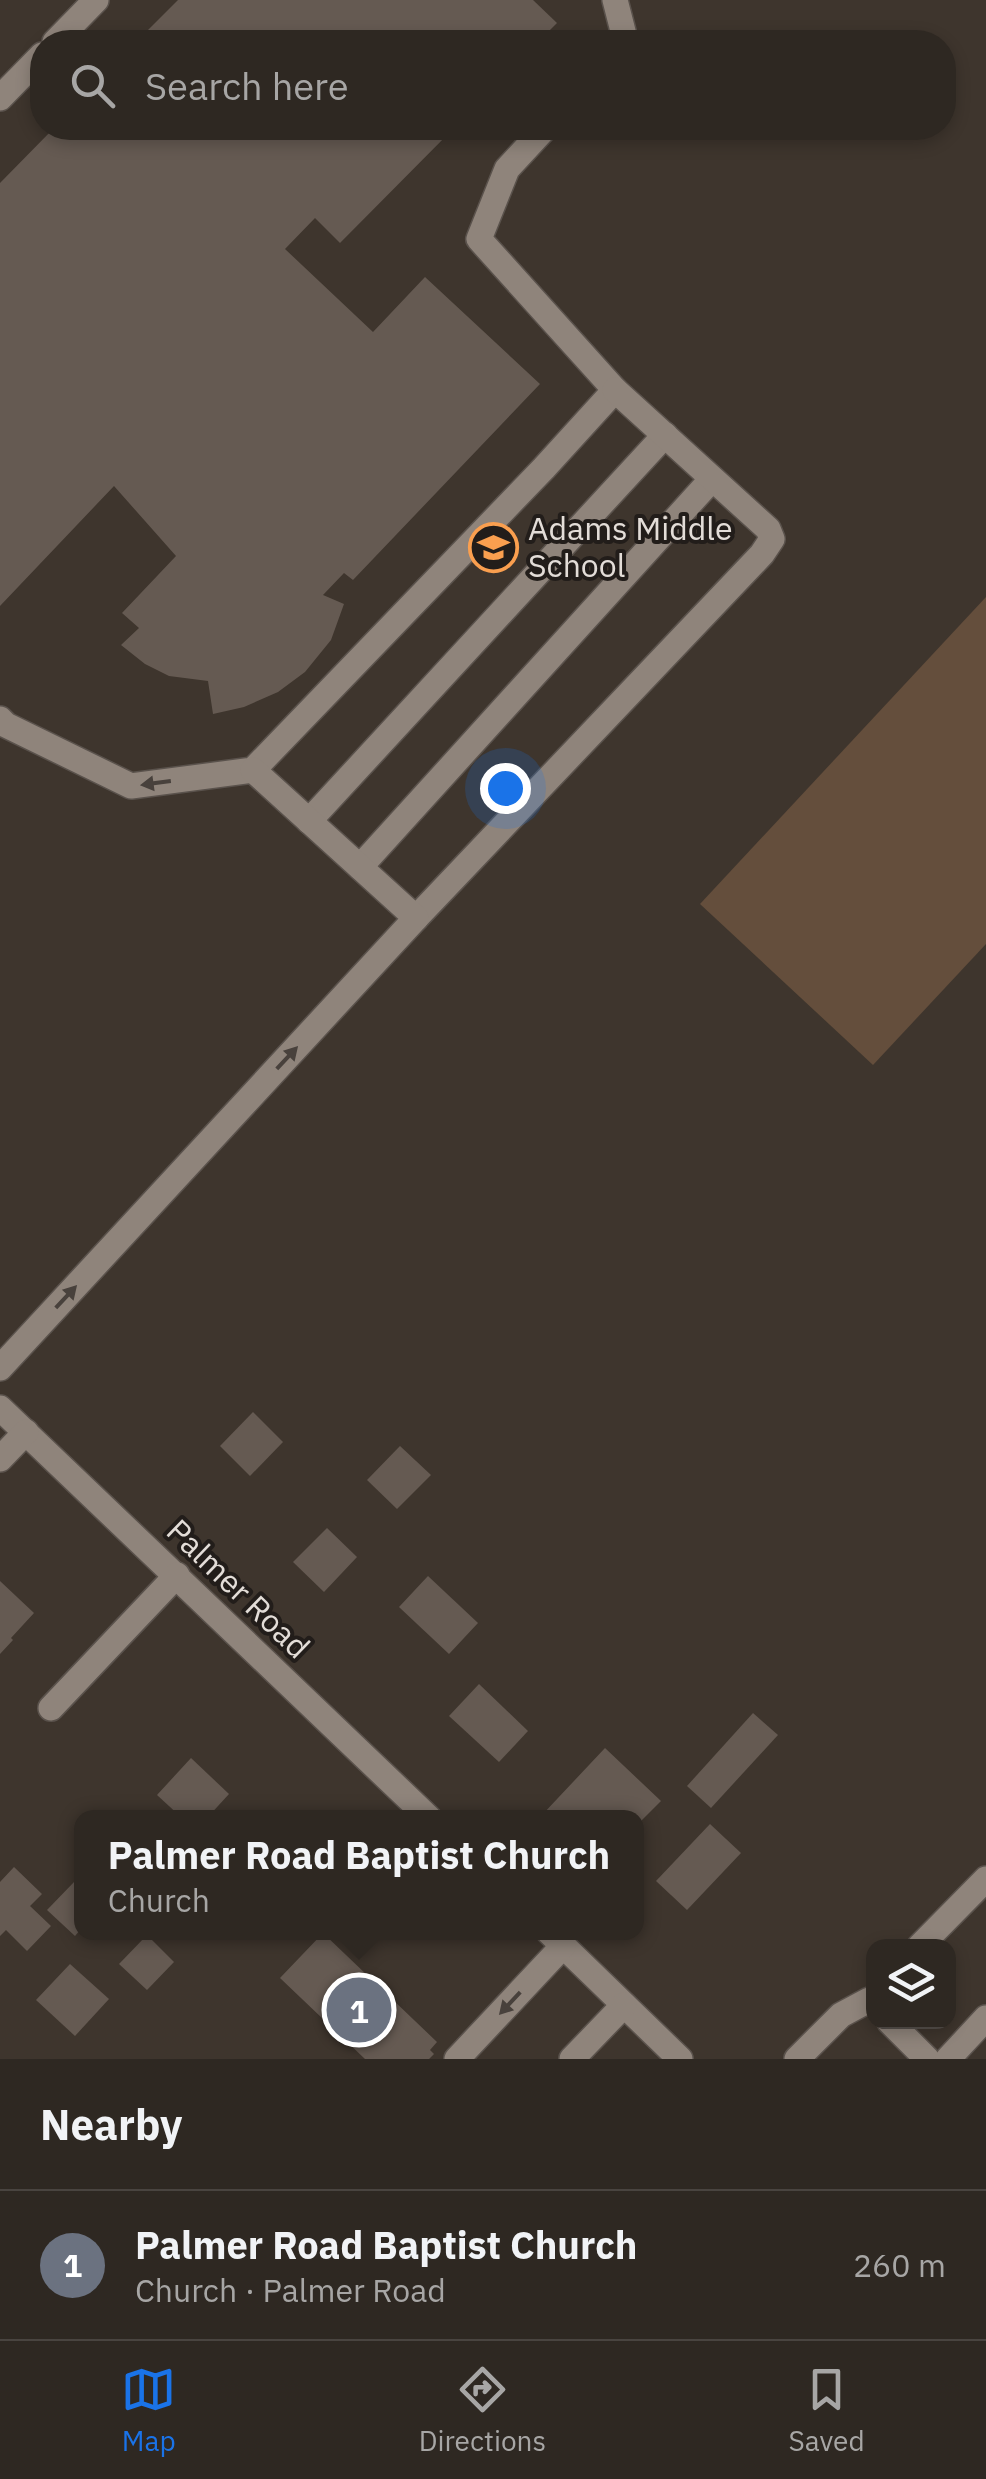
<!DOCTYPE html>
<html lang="en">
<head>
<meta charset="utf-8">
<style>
	:root { --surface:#2e2822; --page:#3a342f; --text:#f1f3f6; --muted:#a7a6a5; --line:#494440; --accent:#1a73e8 }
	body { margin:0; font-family:"IBM Plex Sans",sans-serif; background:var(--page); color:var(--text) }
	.controls { position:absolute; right:30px; bottom:30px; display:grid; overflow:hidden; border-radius:20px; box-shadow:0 5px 15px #0003 }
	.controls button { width:90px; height:90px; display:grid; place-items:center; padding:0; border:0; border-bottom:2px solid var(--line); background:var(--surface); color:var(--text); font:50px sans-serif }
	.you { position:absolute; left:505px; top:788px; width:35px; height:35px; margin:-25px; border:8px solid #fff; border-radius:50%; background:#1a73e8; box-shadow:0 0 0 15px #1a73e833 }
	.badge { display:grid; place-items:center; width:65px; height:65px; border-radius:50%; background:var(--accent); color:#fff; font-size:32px; font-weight:700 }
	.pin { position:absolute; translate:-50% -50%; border:5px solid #fff; box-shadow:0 2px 10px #0006 }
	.popup { position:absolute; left:74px; top:1810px; width:570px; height:130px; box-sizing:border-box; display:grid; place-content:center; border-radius:20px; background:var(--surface); filter:drop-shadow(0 2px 8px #0005); font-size:32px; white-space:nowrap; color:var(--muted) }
	.popup b { font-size:38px; color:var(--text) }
	.popup::after { content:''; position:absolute; left:50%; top:100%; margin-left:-20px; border:20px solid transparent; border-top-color:var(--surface) }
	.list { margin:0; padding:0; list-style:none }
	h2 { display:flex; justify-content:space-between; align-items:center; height:130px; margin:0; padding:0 40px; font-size:42px }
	h2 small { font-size:32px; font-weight:400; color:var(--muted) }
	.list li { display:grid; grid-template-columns:65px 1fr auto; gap:30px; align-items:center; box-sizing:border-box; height:150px; padding:0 40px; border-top:2px solid var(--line) }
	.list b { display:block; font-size:38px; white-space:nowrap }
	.list p { margin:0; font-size:32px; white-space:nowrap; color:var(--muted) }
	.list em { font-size:32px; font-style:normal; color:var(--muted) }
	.icon { flex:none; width:55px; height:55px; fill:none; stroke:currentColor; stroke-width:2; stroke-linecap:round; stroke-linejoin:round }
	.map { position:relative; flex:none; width:986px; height:2059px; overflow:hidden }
	.search { position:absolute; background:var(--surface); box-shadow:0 5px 15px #0003; left:30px; right:30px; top:30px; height:110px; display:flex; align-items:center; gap:25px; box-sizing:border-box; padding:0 35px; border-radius:40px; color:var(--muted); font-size:38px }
	.sheet { height:280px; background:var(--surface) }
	nav { display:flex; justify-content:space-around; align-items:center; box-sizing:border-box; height:140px; border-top:2px solid var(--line); background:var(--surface); font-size:28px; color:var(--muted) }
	nav a { display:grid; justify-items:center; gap:5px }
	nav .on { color:var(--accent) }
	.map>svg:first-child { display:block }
</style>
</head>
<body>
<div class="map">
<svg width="986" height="2059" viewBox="0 0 986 2059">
	<rect width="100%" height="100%" fill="#3e352d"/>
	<!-- green -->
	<path fill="#644e3c" d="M 986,597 L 986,944 L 873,1065 L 700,904 Z"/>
	<!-- building -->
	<g fill="#655a52">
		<path d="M 178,0 L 533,0 L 557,23 L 538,42 L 136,42 Z"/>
		<path d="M 54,128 L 454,128 L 340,243 L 315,218 L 285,249 L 373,332 L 425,277 L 540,384 L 353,580 L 344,573 L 323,595 L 344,604 L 331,640 L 305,672 L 278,692 L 244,707 L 213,714 L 208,681 L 169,676 L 145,664 L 121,645 L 139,628 L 122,613 L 176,556 L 114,486 L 0,606 L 0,183 Z"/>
		<path d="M 253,1412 L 283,1442 L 250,1476 L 220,1446 Z"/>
		<path d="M 400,1446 L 431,1475 L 397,1509 L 367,1480 Z"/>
		<path d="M 327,1528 L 357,1557 L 324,1592 L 293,1562 Z"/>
		<path d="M 428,1576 L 478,1623 L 449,1654 L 399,1607 Z"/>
		<path d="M 0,1581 L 34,1613 L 11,1638 L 13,1640 L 0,1654 Z"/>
		<path d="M 479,1684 L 528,1731 L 499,1762 L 449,1716 Z"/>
		<path d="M 753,1713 L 778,1735 L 711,1808 L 687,1786 Z"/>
		<path d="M 605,1748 L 661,1801 L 636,1826 L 636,1818 L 544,1818 L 542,1815 Z"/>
		<path d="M 191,1758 L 229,1794 L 207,1818 L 182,1818 L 157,1795 Z"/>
		<path d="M 710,1824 L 741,1853 L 687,1910 L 656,1881 Z"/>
		<path d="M 14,1867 L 42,1894 L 30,1906 L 51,1926 L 27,1951 L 6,1930 L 0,1936 L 0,1882 Z"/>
		<path d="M 75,1881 L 81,1887 L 81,1929 L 75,1936 L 47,1910 Z"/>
		<path d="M 323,1933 L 437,2042 L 430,2050 L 434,2054 L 429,2059 L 365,2059 L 280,1978 Z"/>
		<path d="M 147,1935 L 174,1962 L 147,1990 L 119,1964 Z"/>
		<path d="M 70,1964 L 109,1999 L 75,2036 L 36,2000 Z"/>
	</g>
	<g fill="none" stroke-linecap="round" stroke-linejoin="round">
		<defs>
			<g id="minor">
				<path d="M 615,0 L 625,39 L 622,42"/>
				<path d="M 55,42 L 96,0"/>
				<path d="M 0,98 L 42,55"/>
				<path d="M 0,719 L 6,725 L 131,786 L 253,770 L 544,468 L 615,390 L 479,239 L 507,169 L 545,128"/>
				<path d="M 309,821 L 665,435"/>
				<path d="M 360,867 L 712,479"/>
				<path d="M 416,918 L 762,554 L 772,539 L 768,529 L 615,390"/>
				<path d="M 0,1368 L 416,918 L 253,770"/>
				<path d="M 0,1408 L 429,1818"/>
				<path d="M 0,1459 L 26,1432"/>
				<path d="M 51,1708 L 177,1575"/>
				<path d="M 549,1932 L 680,2059"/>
				<path d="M 920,1946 L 986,1879"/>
				<path d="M 890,2022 L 927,2059"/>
				<path d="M 457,2059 L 563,1946"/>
				<path d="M 572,2059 L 624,2005"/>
				<path d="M 797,2059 L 841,2015 L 869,2000"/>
				<path d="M 948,2059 L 986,2018"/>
			</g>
		</defs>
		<!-- minor casing -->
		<use href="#minor" stroke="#5a524c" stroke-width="28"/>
		<!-- minor -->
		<use href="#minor" stroke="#8f847b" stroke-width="25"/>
	</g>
	<!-- one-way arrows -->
	<defs><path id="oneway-solid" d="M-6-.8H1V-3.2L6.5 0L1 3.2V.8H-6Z" transform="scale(2.5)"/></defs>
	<g fill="#48413c">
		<use href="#oneway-solid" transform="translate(156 783) rotate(172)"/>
		<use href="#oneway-solid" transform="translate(287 1058) rotate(-47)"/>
		<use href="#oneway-solid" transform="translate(66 1297) rotate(-47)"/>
		<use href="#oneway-solid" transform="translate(510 2003) rotate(133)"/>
	</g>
	<!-- icons -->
	<defs>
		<symbol id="school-ring" viewBox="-11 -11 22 22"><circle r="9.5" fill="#221d1a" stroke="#fa9f4f" stroke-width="1.5"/><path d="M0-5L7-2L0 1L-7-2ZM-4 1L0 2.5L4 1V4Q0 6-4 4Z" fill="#fa9f4f"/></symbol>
	</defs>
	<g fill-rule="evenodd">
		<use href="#school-ring" x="466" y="520" width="55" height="55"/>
	</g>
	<g text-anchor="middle" stroke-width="8" stroke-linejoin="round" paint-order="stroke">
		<!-- poi labels -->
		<g font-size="32" fill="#e3ddd8" stroke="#221d1a" text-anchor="start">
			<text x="528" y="540">Adams Middle<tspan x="528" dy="37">School</tspan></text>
		</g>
		<!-- street labels -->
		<g font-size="32" fill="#e3ddd8" stroke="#221d1a">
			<text transform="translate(238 1589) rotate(44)" y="11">Palmer Road</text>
		</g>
	</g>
</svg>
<div class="controls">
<button><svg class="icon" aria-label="layers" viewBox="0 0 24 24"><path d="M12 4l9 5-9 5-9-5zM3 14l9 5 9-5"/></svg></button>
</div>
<div class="you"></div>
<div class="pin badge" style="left:359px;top:2010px;background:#6b7280">1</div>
<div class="popup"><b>Palmer Road Baptist Church</b>Church</div>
<div class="search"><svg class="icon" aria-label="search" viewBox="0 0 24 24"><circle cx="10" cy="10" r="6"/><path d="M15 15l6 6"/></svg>Search here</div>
</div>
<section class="sheet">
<h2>Nearby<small></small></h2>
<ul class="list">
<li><span class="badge" style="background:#6b7280">1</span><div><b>Palmer Road Baptist Church</b><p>Church · Palmer Road</p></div><em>260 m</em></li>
</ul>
</section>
<nav>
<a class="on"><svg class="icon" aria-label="map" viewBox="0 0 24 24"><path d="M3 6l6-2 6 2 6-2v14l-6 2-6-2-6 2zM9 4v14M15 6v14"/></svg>Map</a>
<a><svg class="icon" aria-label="directions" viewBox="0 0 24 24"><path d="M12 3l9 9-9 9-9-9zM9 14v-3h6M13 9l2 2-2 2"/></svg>Directions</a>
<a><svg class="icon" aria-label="saved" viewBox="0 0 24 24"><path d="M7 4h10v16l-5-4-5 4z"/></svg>Saved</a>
</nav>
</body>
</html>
